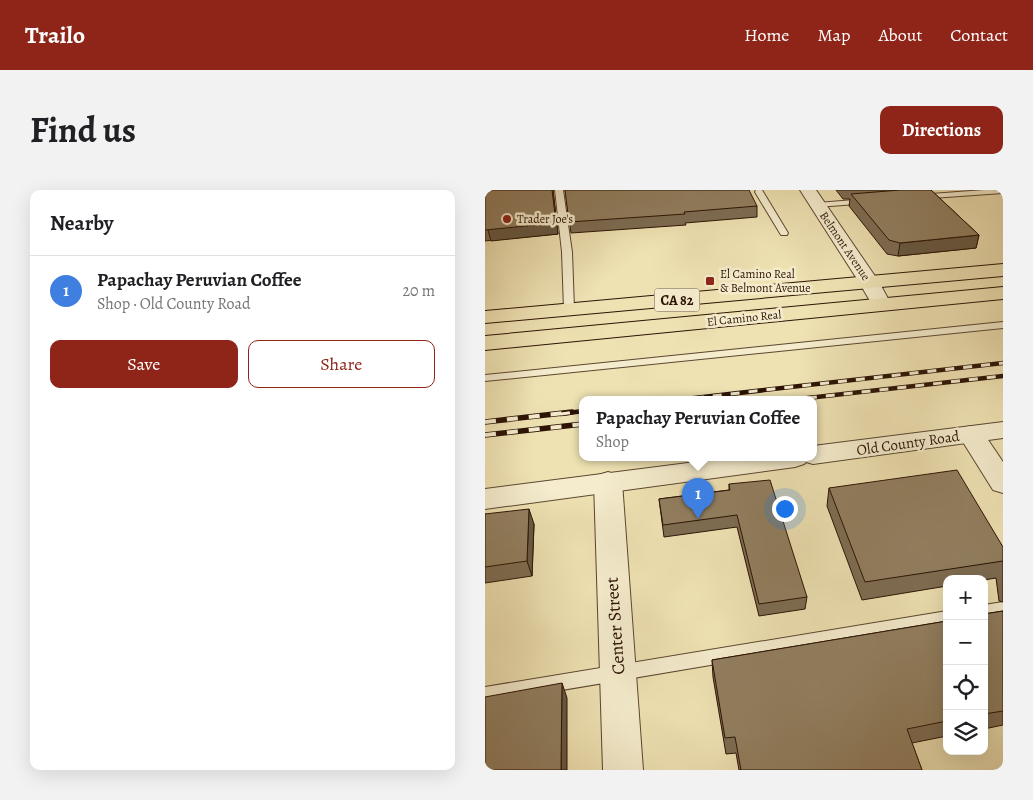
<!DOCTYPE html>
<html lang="en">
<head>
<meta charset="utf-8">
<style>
	:root { --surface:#fff; --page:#f2f2f2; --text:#202124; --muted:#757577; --line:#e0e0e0; --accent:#8f2418 }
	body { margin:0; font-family:Alegreya,serif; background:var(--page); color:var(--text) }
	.controls { position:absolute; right:15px; bottom:15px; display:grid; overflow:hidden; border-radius:10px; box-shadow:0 5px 20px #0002 }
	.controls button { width:45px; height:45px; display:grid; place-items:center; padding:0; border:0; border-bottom:1px solid var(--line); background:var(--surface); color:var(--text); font:25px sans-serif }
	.you { position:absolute; left:299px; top:318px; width:18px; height:18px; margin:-12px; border:4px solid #fff; border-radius:50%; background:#1a73e8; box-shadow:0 0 0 8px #1a73e833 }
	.badge { display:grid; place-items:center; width:32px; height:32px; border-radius:50%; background:var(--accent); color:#fff; font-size:16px; font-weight:700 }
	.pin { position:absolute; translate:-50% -41px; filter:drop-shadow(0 1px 2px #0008) }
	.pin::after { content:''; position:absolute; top:26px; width:18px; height:15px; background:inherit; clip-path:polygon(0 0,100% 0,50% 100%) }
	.popup { position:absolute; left:94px; top:206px; width:238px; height:65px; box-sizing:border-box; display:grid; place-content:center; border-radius:10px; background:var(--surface); filter:drop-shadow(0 1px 4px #0005); font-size:16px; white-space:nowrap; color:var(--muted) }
	.popup b { font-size:19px; color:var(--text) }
	.popup::after { content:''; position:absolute; left:50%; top:100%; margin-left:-10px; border:10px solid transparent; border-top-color:var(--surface) }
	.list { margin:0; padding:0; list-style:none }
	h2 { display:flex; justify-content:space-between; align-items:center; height:65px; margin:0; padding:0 20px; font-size:21px }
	h2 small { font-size:16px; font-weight:400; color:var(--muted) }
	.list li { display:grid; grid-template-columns:32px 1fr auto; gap:15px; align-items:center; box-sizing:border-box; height:70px; padding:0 20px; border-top:1px solid var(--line) }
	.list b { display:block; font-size:19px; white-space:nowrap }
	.list p { margin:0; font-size:16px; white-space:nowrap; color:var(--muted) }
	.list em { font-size:16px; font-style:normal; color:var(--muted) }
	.actions { display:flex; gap:10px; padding:15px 20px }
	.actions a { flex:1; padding:11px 0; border:1px solid var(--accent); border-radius:10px; text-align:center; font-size:18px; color:var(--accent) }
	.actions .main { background:var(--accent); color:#fff }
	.icon { flex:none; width:28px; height:28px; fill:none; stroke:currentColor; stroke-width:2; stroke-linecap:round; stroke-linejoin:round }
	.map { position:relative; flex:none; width:518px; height:580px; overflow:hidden; border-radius:10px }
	header { display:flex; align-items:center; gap:30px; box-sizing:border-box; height:70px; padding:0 25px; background:var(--accent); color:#fff }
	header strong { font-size:24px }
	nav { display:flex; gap:28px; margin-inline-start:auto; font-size:18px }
	.intro { display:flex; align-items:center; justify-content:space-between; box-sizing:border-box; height:120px; padding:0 30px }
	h1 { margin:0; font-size:35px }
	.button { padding:12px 22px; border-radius:10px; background:var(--accent); color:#fff; font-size:18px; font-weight:700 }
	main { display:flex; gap:30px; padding:0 30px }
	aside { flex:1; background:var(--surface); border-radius:10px; box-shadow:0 5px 20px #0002 }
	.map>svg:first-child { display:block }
</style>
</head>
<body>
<header>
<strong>Trailo</strong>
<nav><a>Home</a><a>Map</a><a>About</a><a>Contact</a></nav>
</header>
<div class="intro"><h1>Find us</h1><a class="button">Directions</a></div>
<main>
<aside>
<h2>Nearby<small></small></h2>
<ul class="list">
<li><span class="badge" style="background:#3f7fe0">1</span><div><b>Papachay Peruvian Coffee</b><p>Shop · Old County Road</p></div><em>20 m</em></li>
</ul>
<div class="actions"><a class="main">Save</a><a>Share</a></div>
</aside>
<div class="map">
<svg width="518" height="580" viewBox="0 0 518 580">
	<rect width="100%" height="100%" fill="#eee1b2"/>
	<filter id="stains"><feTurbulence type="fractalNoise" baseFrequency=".004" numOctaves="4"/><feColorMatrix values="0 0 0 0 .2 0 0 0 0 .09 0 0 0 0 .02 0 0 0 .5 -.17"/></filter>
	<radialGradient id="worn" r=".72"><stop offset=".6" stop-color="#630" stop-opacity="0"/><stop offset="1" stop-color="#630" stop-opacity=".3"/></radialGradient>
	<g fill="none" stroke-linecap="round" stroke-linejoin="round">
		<defs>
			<g id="service">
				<path d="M 70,0 L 78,0 L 87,62 L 89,119 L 84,122 L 79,119 L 77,62 Z"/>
				<path d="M 271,0 L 277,0 L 303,43 L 302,45 L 296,45 L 270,2 Z"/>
				<path d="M 499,0 L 518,0 L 518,3 L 433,9 L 429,7 L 433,5 Z"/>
				<path d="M 382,9 L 385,9 L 385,13 L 332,17 L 328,15 L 332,13 Z"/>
				<path d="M 518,132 L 518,138 L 0,191 L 0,185 Z"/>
				<path d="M 518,412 L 518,426 L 499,429 L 499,415 Z"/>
				<path d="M 462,421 L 462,435 L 0,513 L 0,497 Z"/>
			</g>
			<g id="minor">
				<path d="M 315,0 L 331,0 L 394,92 L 406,114 L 403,118 L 396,120 L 389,118 L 374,92 Z"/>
				<path d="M 486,236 L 495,238 L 518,272 L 518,303 L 508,300 L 473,244 L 477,238 Z"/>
				<path d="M 123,282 L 133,285 L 137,292 L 158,580 L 118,580 L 109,292 L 113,285 Z"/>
			</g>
			<path id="tertiary" d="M 518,232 L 518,248 L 328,274 L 321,272 L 319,274 L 310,277 L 0,319 L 0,299 L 242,268 L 328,268 L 328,256 Z"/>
			<g id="primary">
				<path d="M 518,74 L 518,86 L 0,133 L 0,121 Z"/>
				<path d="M 518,97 L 518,109 L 0,160 L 0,146 Z"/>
			</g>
		</defs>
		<!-- service casing -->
		<use href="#service" stroke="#5c4630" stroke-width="2"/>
		<!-- minor casing -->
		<use href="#minor" stroke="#5c4630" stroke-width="2"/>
		<!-- tertiary casing -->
		<use href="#tertiary" stroke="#5c4630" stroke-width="2"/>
		<!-- primary casing -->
		<use href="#primary" stroke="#2c1305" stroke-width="2"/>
		<!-- service -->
		<use href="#service" fill="#f4eccd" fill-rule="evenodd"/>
		<!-- minor -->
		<use href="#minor" fill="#f4eccd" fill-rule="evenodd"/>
		<!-- tertiary -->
		<use href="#tertiary" fill="#f4eccd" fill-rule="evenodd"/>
		<!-- primary -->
		<use href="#primary" fill="#eee1b2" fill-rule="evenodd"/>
		<defs>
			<g id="rail-far1">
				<path d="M 192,210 L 518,173"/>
				<path d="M 305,210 L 518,186"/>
				<path d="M 76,224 L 98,221"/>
			</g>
			<g id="rail">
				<path d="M 0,232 L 87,222"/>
				<path d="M 0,245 L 98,234"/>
			</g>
		</defs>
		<!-- rail-far1 casing -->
		<use href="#rail-far1" stroke="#2c1305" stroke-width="4.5"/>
		<!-- rail casing -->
		<use href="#rail" stroke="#2c1305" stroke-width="5.5"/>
		<!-- rail-far1 -->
		<use href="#rail-far1" stroke="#f4eccd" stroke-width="3" stroke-dasharray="9" stroke-linecap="butt"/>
		<!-- rail -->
		<use href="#rail" stroke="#f4eccd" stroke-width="4" stroke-dasharray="11" stroke-linecap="butt"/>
	</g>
	<!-- wall -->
	<g fill="#7d6c52" stroke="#2c1305">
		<path d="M 0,0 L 68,0 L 73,44 L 0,51 Z"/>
		<path d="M 80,0 L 272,16 L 272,27 L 200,33 L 201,35 L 86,43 Z"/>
		<path d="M 351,0 L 446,0 L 494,45 L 491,58 L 413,66 L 402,64 L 364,16 L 365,9 L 358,9 Z"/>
		<path d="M 244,294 L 322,407 L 320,419 L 274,426 L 252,337 L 179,347 L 174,309 L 244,300 Z"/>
		<path d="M 344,298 L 518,371 L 518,412 L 514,411 L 511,388 L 499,390 L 499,389 L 462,389 L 462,396 L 377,410 L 342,316 Z"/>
		<path d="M 0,324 L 49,334 L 47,386 L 0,393 Z"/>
		<path d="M 518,421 L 518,535 L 499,539 L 499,424 Z"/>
		<path d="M 462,431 L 462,546 L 427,553 L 437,580 L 254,580 L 251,563 L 241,564 L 228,487 L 227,470 Z"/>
	</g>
	<!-- shaded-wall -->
	<g fill="#665842" stroke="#2c1305">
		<path d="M 67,0 L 68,0 L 73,44 L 6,51 L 3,40 Z"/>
		<path d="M 494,45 L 491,58 L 413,66 L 415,53 Z"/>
		<path d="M 44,319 L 49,334 L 47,386 L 42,371 Z"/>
		<path d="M 77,493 L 82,508 L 82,580 L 76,580 Z"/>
	</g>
	<!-- building -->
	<g fill="#917e5f" stroke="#2c1305">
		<path d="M 0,0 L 67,0 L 71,33 L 0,40 Z"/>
		<path d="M 80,0 L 264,0 L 272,16 L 199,22 L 200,24 L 84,32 Z"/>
		<path d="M 415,0 L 446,0 L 494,45 L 415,53 L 404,50 L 366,4 Z"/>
		<path d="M 472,280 L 518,357 L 518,371 L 380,392 L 344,298 Z"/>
		<path d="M 285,290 L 322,407 L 274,414 L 252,325 L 178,335 L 174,309 L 245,300 L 244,294 Z"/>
		<path d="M 44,319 L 42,371 L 0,377 L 0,324 Z"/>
		<path d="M 518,421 L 518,521 L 499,524 L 499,424 Z"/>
		<path d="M 462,431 L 462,531 L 422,539 L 437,580 L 256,580 L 250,547 L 240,548 L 227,470 Z"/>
		<path d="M 77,493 L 76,580 L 0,580 L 0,507 Z"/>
	</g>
	<!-- markers -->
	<g fill="#8f2418" stroke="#f4eccd" stroke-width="2">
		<circle cx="22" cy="29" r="5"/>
		<rect x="220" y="86" width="10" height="10" rx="2.5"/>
	</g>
	<g text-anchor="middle" stroke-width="5" stroke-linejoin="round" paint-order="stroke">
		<!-- far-poi labels -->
		<g font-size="12" fill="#2c1305" stroke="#f4eccd" text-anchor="start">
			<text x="32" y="33">Trader Joe's</text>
			<text x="235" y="88">El Camino Real<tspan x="235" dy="14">&amp; Belmont Avenue</tspan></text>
		</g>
		<!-- far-street labels -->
		<g font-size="12" fill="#2c1305" stroke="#f4eccd">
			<text transform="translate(360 56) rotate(56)" y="4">Belmont Avenue</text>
			<text transform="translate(259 128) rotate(-6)" y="4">El Camino Real</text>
		</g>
		<!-- shield labels -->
		<rect fill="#f4eccd" stroke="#685441" stroke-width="1" x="169.5" y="98.5" width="45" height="23" rx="4"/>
		<g font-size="14" font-weight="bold" fill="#2c1305">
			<text x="192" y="115">CA 82</text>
		</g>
		<!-- street labels -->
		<g font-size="15" fill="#2c1305" stroke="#f4eccd">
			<text transform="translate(423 253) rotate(-8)" y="5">Old County Road</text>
		</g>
		<!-- near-street labels -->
		<g font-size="18" fill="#2c1305" stroke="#f4eccd">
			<text transform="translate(130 436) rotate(-94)" y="6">Center Street</text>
		</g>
	</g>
	<rect width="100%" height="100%" filter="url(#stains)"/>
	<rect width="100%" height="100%" fill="url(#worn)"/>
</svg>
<div class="controls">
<button>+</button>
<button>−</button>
<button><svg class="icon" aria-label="locate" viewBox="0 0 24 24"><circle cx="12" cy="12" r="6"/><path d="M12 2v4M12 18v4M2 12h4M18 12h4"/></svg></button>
<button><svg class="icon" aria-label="layers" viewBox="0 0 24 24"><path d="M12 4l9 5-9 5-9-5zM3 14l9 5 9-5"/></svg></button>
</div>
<div class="you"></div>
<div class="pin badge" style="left:213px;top:329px;background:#3f7fe0">1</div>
<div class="popup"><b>Papachay Peruvian Coffee</b>Shop</div>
</div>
</main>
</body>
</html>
